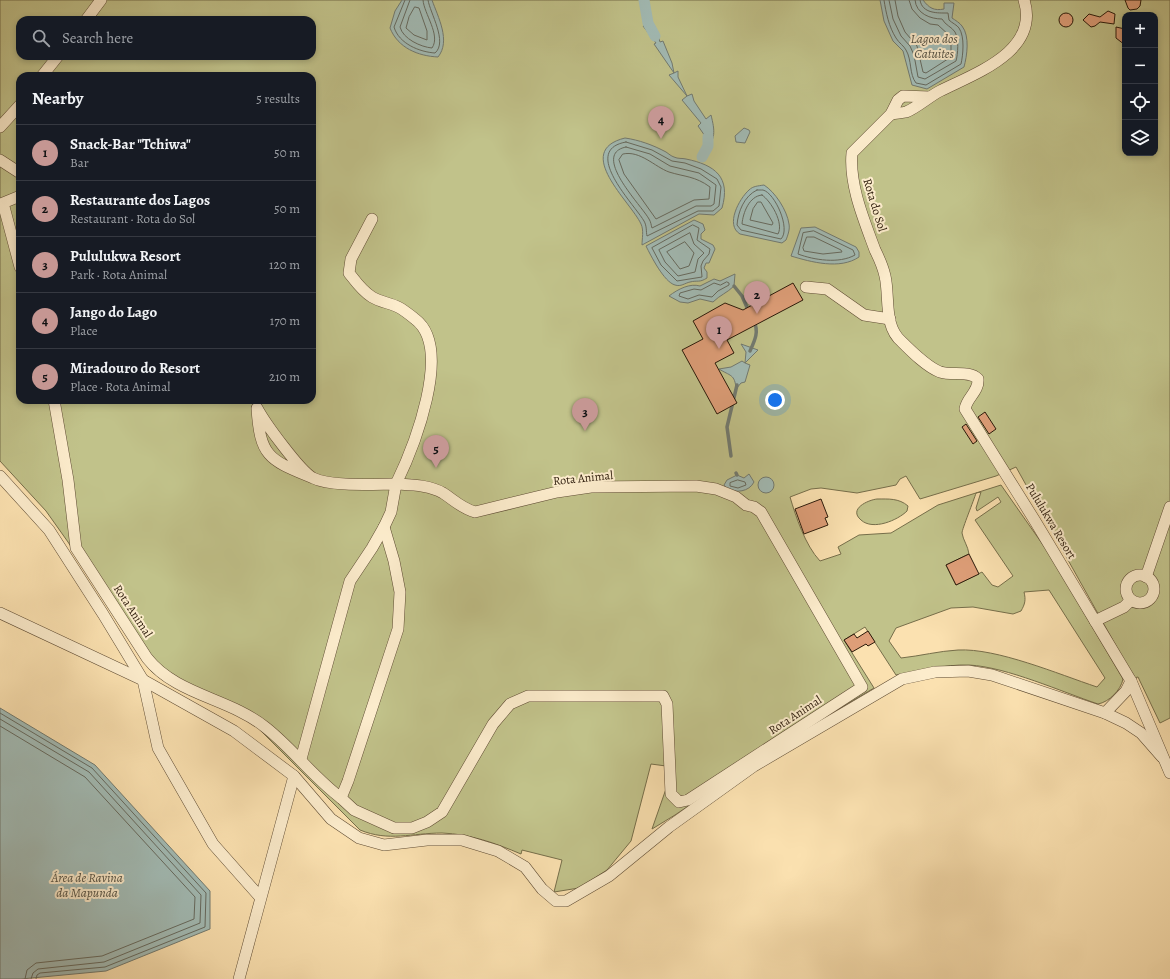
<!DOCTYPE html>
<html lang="en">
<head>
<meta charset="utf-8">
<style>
	:root { --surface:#171b24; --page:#242831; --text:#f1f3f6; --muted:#9ea1a6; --line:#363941; --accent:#c59692 }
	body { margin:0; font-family:Alegreya,serif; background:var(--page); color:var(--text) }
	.controls { position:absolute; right:12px; top:12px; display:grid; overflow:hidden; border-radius:8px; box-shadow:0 2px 6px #0003 }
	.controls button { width:36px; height:36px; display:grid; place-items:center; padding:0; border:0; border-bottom:1px solid var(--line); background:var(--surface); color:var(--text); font:20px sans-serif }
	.you { position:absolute; left:775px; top:400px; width:14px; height:14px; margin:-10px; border:3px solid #fff; border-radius:50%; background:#1a73e8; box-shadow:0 0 0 6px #1a73e833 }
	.badge { display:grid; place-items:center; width:26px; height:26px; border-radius:50%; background:var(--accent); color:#111; font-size:13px; font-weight:700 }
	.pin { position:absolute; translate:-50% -33px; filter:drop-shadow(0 1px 2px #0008) }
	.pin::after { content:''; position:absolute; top:21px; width:14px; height:12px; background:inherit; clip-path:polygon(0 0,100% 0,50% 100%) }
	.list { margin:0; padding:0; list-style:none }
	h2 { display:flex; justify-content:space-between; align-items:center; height:52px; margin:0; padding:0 16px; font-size:17px }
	h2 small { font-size:13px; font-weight:400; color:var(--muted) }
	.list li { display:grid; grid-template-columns:26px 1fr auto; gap:12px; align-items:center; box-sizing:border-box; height:56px; padding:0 16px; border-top:1px solid var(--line) }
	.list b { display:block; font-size:15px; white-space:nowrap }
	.list p { margin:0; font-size:13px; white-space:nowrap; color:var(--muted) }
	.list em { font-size:13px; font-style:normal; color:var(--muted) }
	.icon { flex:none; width:22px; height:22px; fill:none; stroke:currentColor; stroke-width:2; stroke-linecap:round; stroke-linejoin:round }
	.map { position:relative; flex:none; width:1170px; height:979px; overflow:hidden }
	.search { position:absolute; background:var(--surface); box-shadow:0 2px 6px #0003; left:16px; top:16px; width:300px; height:44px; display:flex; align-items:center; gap:10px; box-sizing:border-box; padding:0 14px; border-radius:12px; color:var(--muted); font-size:15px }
	.panel { position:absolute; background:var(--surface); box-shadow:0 2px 6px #0003; left:16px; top:72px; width:300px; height:332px; border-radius:12px }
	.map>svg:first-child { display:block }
</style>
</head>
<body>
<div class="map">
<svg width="1170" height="979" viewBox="0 0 1170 979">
	<rect width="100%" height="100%" fill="#fbe1b0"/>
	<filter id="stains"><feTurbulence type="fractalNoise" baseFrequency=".005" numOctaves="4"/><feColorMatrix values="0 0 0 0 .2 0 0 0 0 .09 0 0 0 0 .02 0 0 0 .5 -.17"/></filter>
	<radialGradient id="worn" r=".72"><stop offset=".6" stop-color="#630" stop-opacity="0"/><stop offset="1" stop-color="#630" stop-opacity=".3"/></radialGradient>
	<!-- green -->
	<g fill="#c1c28a" stroke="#766e4a" fill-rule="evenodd">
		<path d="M 0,0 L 1170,0 L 1170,718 L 1160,723 L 1138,677 L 1134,678 L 1016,467 L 996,476 L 920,499 L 906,476 L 900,479 L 896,485 L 857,493 L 821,488 L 811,489 L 790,497 C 796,517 805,545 820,561 L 841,554 L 838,547 L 859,535 L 891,533 L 938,505 L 1001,485 L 1048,552 L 1123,679 C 1121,690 1109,702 1098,704 C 1062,692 1007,667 969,665 C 944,664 920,672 896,675 L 865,627 L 844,640 L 874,688 L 783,742 L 675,815 L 652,829 L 667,786 L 666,766 L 651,764 L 631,841 L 607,870 L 579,888 L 554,892 L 562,860 L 522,850 L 521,854 C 495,843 470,834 442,833 C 412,833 389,842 360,830 L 257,727 L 236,714 L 175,687 L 161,679 L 151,671 L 68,542 L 46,511 L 0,461 ZM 1125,15 L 1155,15 L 1155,153 L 1125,153 ZM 20,20 L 312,20 L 312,56 L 20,56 ZM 20,76 L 312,76 L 312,400 L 20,400 ZM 981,492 L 976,508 L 977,511 L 998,497 L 1001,502 L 975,520 L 1013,576 L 998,587 L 992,585 L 982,572 L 956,585 L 946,565 L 969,554 C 968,546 963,540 962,533 C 962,529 974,500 976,493 ZM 1049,590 L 1105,678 L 1097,687 C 1058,674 997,648 958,650 C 939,651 920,656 901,658 L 889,641 L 896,628 L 951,608 L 973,607 L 1013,614 L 1021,611 C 1025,604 1026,600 1024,592 Z"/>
		<path d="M 877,499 C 888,499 899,498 908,506 L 907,511 C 898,520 873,531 861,520 C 848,509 868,500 877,499 Z"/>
	</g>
	<!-- water -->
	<g fill="#a2bbb5" stroke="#727a70">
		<path d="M 402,0 L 432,0 C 438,17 451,41 438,57 C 418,56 398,48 390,28 L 395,11 Z"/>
		<path d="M 880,0 L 923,0 C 929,8 934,11 944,9 L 944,3 L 954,3 L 952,18 C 955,20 960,23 962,26 C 970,36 967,56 964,67 L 927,89 L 912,85 L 903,51 L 893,41 L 884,21 Z"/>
		<path d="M 651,22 L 655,26 L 660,42 L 663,41 L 672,63 L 674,73 L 678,71 L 678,77 L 687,96 L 692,94 L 694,101 L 706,119 L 711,115 C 715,131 716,139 705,151 L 705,136 L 698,126 L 701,123 L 682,100 L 687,96 L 669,75 L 674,73 L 654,44 L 656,43 L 643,26 Z"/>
		<path d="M 744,128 L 749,130 L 750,132 L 745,143 L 736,142 L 735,136 Z"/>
		<path d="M 625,138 C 639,140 653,145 666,152 C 669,154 671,156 674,157 C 678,159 682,158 686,159 C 715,165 731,177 722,208 L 714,215 L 699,214 L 642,245 C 642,239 644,230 641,224 C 631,202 572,151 625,138 Z"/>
		<path d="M 764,185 C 775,192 787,210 789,224 C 790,229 788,235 786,240 L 782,243 L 740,234 C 725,225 739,199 749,190 C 753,186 758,186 764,185 Z"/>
		<path d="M 694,220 L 703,224 L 705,230 L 701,234 L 701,239 L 713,245 L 715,249 L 709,263 L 706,263 L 704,268 L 707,272 L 707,278 C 699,283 698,280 690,282 C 685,283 681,287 675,285 C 664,282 651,256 646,246 Z"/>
		<path d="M 815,227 L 856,247 L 859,252 L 859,257 C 840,270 811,262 791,256 L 801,228 Z"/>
		<path d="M 735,274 L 734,286 C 727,293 720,295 713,302 L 700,299 L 688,303 L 680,302 L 669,296 C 678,289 690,283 700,286 L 714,279 L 720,281 Z"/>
		<path d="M 741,344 L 758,350 L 745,363 L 750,365 L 745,382 L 741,383 L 736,389 C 735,374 730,376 719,369 L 731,367 L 742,361 L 745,363 L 746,352 Z"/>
		<path d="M 749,474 L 754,482 C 749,492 736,493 727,489 L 724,485 L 727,480 L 737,475 L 744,478 Z"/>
		<circle cx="766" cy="485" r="8"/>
		<path d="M 0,708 L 95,765 L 210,891 L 210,929 L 106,971 L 21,979 L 0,979 Z"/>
	</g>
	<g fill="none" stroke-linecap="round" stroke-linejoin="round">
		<!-- shore -->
		<g stroke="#666a5f" stroke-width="1">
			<path d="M 405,0 L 394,27 C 399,44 420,52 435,53 C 448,42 430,13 428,0"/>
			<path d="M 410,0 L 400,27 C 403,39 421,47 432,48 C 441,35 424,14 423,0"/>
			<path d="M 884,0 C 886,13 889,27 896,38 C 899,43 904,46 906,50 C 912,60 909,74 916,83 L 926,85 L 961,64 C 963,55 965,37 959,28 C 957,25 952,23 949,20 L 948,13 C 938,13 922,14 920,0"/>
			<path d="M 889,0 L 893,19 L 901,36 L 910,46 L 914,55 L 918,77 L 925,79 L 956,61 C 958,54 959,39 955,32 C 952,27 945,25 942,19 C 931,19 916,14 915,0"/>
			<path d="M 895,0 L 898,16 L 905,32 L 917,46 L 923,72 L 926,73 L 951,57 L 951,37 L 938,25 L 930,24 L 920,18 L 912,9 L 909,0"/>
			<path d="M 415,7 L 419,8 L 427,31 L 427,40 L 414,35 L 406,28 L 409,17 Z"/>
			<path d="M 626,142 L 652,150 L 672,161 L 685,163 L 701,169 L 717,179 L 721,187 L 719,206 L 713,211 L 698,211 L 647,236 C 646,232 647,226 644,221 C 634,204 580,150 626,142 Z"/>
			<path d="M 626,147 L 650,154 L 670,166 L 699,173 L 716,185 L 714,204 L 711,206 L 696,206 L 652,228 C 651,225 651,222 649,219 C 642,206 590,154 626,147 Z"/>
			<path d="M 623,154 C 640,150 655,167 669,172 C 685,177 695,176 710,187 L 709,199 L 694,200 L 656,219 L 624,174 L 619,160 Z"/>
			<path d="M 757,190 C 758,190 762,190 763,190 C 775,193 791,229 781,239 L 741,230 L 737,225 C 738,212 744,196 757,190 Z"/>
			<path d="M 762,195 C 771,201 784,223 778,234 L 742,224 C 743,213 749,196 762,195 Z"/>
			<path d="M 758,202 L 761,202 L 773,223 L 772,225 L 750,220 L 753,209 Z"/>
			<path d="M 693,225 L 699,228 L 697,240 L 710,249 L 709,254 L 703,261 L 701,266 L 702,277 L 677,281 L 661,265 L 652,248 Z"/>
			<path d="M 814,231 L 853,250 L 855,255 C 839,264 814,260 798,254 L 803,233 Z"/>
			<path d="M 690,233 L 694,244 L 704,253 L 698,259 L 695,272 L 678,276 L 665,262 L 659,250 Z"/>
			<path d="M 807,237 L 814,237 L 841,250 L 842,252 L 823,254 L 804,251 L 803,248 Z"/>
			<path d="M 685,242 L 694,253 L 689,266 L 680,269 L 667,252 Z"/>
			<path d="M 727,282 L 729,283 L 729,285 L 718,291 L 712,297 L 699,295 L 688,299 L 679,296 L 680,293 L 694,289 L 701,290 L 714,283 L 720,285 Z"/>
			<path d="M 738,480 L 745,482 L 746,485 L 738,488 L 730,486 L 730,483 Z"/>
			<path d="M 0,713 L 92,768 L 206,893 L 205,927 L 105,967 L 40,973 L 37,975 L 36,979"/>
			<path d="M 0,719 L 89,772 L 201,895 L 200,923 L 104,962 L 38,969 L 33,973 L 31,979"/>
			<path d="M 0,726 L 85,777 L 195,897 L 194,919 L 102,956 L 36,963 L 27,970 L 25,979"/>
		</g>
		<!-- stream -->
		<g stroke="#727a70" stroke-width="3.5">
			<path d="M 734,286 L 742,296 L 749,312"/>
			<path d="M 750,351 C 755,340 759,332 754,321"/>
			<path d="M 731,456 L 727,427 L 737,385"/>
			<path d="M 736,473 L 737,475"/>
		</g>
		<!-- canal -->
		<g stroke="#a2bbb5" stroke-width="11">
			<path d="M 644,0 L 648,23 L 655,36"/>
			<path d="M 702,157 L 708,146 L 708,137"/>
		</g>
	</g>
	<!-- building -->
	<g fill="#de9e78" stroke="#2a1909">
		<path d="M 1125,0 L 1141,0 L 1140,6 L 1137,9 L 1130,10 L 1128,8 Z"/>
		<path d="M 1108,11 L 1115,14 L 1114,24 L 1100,22 L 1095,26 L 1091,27 L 1083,20 L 1089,14 L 1100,17 Z"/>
		<circle cx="1066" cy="20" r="7"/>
		<path d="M 1116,27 L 1125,29 L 1125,45 L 1116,38 Z"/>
		<path d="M 793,283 L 803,300 L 727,340 L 734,353 L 715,363 L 737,403 L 717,414 L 682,350 L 703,339 L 693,321 L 725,303 L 743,310 Z"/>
		<path d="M 985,412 L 996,429 L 989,434 L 978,417 Z"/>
		<path d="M 966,424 L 977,441 L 973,444 L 962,427 Z"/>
		<path d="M 821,499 L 828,517 L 825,518 L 828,525 L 804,534 L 795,509 Z"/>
		<path d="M 969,554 L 979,574 L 956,585 L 946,565 Z"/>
		<path d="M 868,631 L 875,642 L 868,646 L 866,644 L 852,652 L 844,640 L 854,634 L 857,638 Z"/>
	</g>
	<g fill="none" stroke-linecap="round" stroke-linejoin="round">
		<defs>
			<g id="minor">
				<path d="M 86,20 L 101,0"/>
				<path d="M 42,76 L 58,56"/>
				<path d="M 929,97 L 903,96 L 898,100 L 891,114 L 852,153 C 849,185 864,220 875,250 C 879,258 883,267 885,276 C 890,297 883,326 902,342 C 912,352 927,367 940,372 C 952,376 969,370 978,379 C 979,392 967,397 965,409 L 1035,521 L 1131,681 L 1170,773"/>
				<path d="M 891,114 C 896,113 902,113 906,112 C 915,109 930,96 940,91 C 976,73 1040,51 1024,0"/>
				<path d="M 0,127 L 20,105"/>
				<path d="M 0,160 L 20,173"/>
				<path d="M 20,196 L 3,203 L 20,267"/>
				<path d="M 806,287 L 827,289 L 864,315 L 890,319"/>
				<path d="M 54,400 L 68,480 L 76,548 L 147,658 C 176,695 229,698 265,727 C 292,748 313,777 341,798 L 348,781 L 398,629 L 400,592 L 394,561 L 384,527"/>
				<path d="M 0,476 L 49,530 L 103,614 L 143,680 L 158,748 L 213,844 L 260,897"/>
				<circle cx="1140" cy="589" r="14"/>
				<path d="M 1146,577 L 1170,507"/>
				<path d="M 0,613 L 143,680 L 234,731 L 294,776 L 331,819 L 359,838 L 384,845 L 427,840 L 462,840 L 498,851 L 525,867 L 542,889 L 556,901 L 566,901 L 609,876 L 669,827 L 754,766 L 902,679 L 935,672 L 968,671 L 992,675 L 1105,713 L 1126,723 L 1141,733 L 1162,757"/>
				<path d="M 1095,621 L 1124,607 L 1131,600"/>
				<path d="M 1105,713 L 1126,691 L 1131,681"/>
				<path d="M 301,759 L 350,581 L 372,548 L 384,527 L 391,512 L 396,484 C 376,484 331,487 313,478 C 300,471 265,423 257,408 C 260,458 270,460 313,478"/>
				<path d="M 341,798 L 354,810 L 394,828 L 412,828 L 427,822 L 442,812 L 493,724 L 510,704 L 528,696 L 663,696 L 667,704 L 671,794 L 679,802 L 688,800 L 862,687 L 761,512 L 754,507 L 746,505 L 736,497 L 716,489 L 696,486 L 591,487 L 557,492 L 475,512 C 461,508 454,500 443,493 C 429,485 412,485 396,484 C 413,449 454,348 415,319 C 410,315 404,310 398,307 C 390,303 380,302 372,297 C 362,291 356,282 349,273 L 351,259 L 372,219"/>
				<path d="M 239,979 L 294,776"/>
			</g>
		</defs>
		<!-- minor casing -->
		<use href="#minor" stroke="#5e4b33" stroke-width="12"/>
		<!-- minor -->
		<use href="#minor" stroke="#fceccc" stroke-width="11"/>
	</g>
	<g text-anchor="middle" stroke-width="4" stroke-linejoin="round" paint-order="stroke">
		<!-- street labels -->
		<g font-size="12" fill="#2a1909" stroke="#fceccc">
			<text transform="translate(875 205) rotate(73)" y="4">Rota do Sol</text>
			<text transform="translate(583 478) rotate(-6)" y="4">Rota Animal</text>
			<text transform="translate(1051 521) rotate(59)" y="4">Pululukwa Resort</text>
			<text transform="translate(133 611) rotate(57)" y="4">Rota Animal</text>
			<text transform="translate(795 715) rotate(-33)" y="4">Rota Animal</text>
		</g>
		<!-- water labels -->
		<g font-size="13" font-style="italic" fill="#545245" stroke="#fceccc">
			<text x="934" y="43">Lagoa dos<tspan x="934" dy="15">Catuites</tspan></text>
			<text x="87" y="882">Área de Ravina<tspan x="87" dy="15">da Mapunda</tspan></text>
		</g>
	</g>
	<rect width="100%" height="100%" filter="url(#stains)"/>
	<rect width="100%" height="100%" fill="url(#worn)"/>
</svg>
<div class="controls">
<button>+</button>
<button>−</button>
<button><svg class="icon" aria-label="locate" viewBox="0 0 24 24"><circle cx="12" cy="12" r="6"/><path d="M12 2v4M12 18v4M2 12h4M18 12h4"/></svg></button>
<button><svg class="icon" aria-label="layers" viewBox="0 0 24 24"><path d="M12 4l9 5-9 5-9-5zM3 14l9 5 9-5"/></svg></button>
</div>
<div class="you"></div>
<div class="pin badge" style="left:719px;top:349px">1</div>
<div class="pin badge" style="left:757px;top:314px">2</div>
<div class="pin badge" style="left:585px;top:431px">3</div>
<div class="pin badge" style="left:661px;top:139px">4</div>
<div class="pin badge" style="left:436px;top:468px">5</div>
<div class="search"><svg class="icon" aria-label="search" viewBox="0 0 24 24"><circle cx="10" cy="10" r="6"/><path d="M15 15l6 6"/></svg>Search here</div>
<section class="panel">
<h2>Nearby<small>5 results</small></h2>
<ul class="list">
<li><span class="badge">1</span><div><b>Snack-Bar &quot;Tchiwa&quot;</b><p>Bar</p></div><em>50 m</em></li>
<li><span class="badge">2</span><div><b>Restaurante dos Lagos</b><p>Restaurant · Rota do Sol</p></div><em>50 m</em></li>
<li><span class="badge">3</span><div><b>Pululukwa Resort</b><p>Park · Rota Animal</p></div><em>120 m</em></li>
<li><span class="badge">4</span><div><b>Jango do Lago</b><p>Place</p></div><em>170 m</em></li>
<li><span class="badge">5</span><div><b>Miradouro do Resort</b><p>Place · Rota Animal</p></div><em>210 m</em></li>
</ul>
</section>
</div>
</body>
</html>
